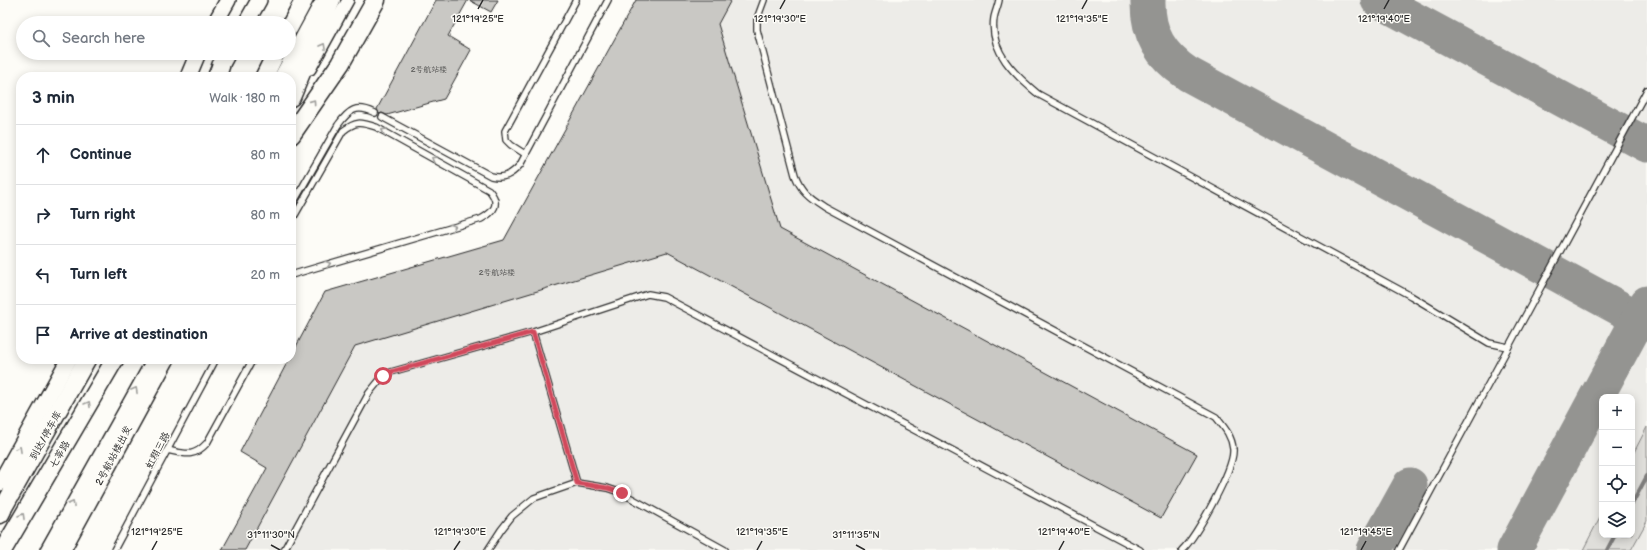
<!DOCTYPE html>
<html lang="en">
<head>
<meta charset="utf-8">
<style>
	:root { --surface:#fff; --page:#f6f6f7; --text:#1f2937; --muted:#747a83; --line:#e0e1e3 }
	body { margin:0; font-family:"Balsamiq Sans","LXGW WenKai TC",sans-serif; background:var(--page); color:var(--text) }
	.controls { position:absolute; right:12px; bottom:12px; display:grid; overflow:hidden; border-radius:8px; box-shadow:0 2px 10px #0003 }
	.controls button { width:36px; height:36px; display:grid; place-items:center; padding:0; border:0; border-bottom:1px solid var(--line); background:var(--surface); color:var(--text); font:20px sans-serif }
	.stop { position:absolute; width:12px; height:12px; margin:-9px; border:3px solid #d1495b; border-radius:50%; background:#fff }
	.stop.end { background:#d1495b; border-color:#fff; box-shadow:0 1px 4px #0008 }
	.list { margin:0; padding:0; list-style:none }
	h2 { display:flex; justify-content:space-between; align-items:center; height:52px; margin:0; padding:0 16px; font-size:17px }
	h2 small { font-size:13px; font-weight:400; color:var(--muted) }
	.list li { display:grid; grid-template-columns:26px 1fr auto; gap:12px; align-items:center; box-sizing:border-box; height:60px; padding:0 16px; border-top:1px solid var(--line) }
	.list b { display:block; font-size:15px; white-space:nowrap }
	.list em { font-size:13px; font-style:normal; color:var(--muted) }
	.icon { flex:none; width:22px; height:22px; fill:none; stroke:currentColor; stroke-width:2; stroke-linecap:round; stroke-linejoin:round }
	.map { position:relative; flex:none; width:1647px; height:550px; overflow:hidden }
	.search { position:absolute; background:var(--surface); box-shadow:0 2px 10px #0003; left:16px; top:16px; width:280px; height:44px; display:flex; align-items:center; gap:10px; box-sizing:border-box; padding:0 14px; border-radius:22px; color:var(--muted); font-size:15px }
	.panel { position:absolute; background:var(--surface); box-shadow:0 2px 10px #0003; left:16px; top:72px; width:280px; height:292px; border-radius:16px }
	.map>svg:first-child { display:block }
</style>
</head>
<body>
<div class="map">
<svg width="1647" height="550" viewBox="0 0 1647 550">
	<rect width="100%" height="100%" fill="#fdfcf7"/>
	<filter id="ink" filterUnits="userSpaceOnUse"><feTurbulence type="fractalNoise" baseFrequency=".025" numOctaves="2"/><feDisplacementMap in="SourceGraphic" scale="8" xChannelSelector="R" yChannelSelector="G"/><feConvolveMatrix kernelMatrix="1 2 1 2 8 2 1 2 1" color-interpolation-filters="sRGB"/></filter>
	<g filter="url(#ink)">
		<!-- built -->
		<path fill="#edece8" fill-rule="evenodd" d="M 636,0 L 1647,0 L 1647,550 L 222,550 L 267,468 L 240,452 L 289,359 L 291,359 L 291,356 L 325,292 L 504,239 ZM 1602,397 L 1632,397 L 1632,535 L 1602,535 Z"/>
		<!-- green -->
		<path fill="#dfdeda" stroke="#858482" d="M 1647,427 L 1647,521 L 1631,550 L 1583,550 L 1602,513 L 1602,535 L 1632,535 L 1632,456 Z"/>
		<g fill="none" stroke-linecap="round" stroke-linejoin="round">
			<!-- stream -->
			<g stroke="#7e7d7b" stroke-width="4">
				<path d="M 1632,504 L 1647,476"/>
				<path d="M 1607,550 L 1615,535"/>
			</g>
			<!-- taxiway -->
			<g stroke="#949491" stroke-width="35">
				<path d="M 1148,0 C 1147,34 1161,56 1188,74 L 1647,323"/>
				<path d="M 1378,0 L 1647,145"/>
				<path d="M 1374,550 L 1410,485"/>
				<path d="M 1514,550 L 1647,303"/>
			</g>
		</g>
		<!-- building -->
		<g fill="#c9c8c4" stroke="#2b2b2b">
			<path d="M 436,0 L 468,0 L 448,36 L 471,50 L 444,99 L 387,115 L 382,113 L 379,114 L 377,109 Z"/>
			<path d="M 469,0 L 498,0 L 491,12 Z"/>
			<path d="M 636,0 L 731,0 L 718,24 L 780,229 L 1197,454 L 1161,518 L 667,252 L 355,346 L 245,550 L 222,550 L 267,468 L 240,452 L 289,359 L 291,359 L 291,356 L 325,292 L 504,240 Z"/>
		</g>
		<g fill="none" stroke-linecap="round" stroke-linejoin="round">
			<defs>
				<g id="service">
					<path d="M 764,0 L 757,19 L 757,30 L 795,175 C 802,193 810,197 825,207 L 1216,417 C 1224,427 1232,436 1233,449 C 1235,468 1196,537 1182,550"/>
					<path d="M 999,0 C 998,6 995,12 994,18 C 989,51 1015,75 1038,94 L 1411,296 L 1489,343 L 1508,347"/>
					<path d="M 382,117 L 491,176 C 504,179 511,175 520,165 L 608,0"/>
					<path d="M 525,154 L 511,145 L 506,140 L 505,131 L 576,0"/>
					<path d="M 291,207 L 338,125 C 349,110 356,104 375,113"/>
					<path d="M 291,222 L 343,131 C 356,121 360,122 376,127 L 489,190 C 501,204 494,212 481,219 L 291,275"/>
					<path d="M 533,332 L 577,483"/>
					<path d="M 167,450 C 186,454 193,458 207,443 L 253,359"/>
					<path d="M 114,550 L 216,359"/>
					<path d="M 284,550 L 369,393 L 383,376 L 391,372 L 533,332 L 648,294 L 664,297 L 1140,550"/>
					<path d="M 488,550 L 501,530 L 512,516 L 534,498 L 577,483 L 607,488 L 622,493 L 725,550"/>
					<path d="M 1399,550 L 1647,90"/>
				</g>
				<g id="minor">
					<path d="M 310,69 L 348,0"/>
					<path d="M 46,550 L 153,359"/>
				</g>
				<g id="secondary">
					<path d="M 215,23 L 228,0"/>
					<path d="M 246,23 L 259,0"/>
					<path d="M 216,75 L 228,53"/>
					<path d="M 188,77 L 198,53"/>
					<path d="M 0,483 L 69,359"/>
				</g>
				<g id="primary">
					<path d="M 289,28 L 304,0"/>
					<path d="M 217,77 L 221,65"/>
					<path d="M 264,77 L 276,53"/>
					<path d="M 283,77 L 321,7"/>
					<path d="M 2,510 L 87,359"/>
					<path d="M 3,550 L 115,359"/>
				</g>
				<g id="trunk">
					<path d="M 291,97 L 331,0"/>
					<path d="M 291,135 L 340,64 L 376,0"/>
					<path d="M 0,514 L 2,510"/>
					<path d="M 61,550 L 165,359"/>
				</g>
			</defs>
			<!-- service casing -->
			<use href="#service" stroke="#2b2b2b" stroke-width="8"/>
			<!-- minor casing -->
			<use href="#minor" stroke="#2b2b2b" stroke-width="14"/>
			<!-- secondary casing -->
			<use href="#secondary" stroke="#2b2b2b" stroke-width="18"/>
			<!-- primary casing -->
			<use href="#primary" stroke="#2b2b2b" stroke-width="20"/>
			<!-- trunk casing -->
			<use href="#trunk" stroke="#2b2b2b" stroke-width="21"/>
			<!-- service -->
			<use href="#service" stroke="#fdfcf7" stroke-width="5.5"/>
			<!-- minor -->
			<use href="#minor" stroke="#fdfcf7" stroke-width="11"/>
			<!-- secondary -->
			<use href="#secondary" stroke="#fdfcf7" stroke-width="15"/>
			<!-- primary -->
			<use href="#primary" stroke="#fdfcf7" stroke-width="17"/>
			<!-- trunk -->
			<use href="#trunk" stroke="#fdfcf7" stroke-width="18"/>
		</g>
		<!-- one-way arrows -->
		<defs><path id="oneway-chevron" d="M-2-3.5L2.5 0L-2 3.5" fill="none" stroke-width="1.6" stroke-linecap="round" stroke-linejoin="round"/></defs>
		<g stroke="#9e9e9b">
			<use href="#oneway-chevron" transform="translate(323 46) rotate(-61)"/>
			<use href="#oneway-chevron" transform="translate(313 102) rotate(-55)"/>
			<use href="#oneway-chevron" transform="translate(384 131) rotate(-152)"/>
			<use href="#oneway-chevron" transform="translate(434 159) rotate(-150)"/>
			<use href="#oneway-chevron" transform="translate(453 227) rotate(-16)"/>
			<use href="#oneway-chevron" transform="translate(328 264) rotate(-16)"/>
			<use href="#oneway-chevron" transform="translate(135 390) rotate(-61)"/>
			<use href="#oneway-chevron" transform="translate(88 404) rotate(-60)"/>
			<use href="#oneway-chevron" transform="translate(19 449) rotate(-61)"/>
			<use href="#oneway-chevron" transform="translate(72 504) rotate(-61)"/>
			<use href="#oneway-chevron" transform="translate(22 516) rotate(-60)"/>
		</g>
	</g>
	<g fill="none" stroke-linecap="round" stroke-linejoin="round" filter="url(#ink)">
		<!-- route -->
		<path stroke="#d1495b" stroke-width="5" d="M 383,376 L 391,372 L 533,332 L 577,483 L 607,488 L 622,493"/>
	</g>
	<!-- ticks -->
	<path fill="none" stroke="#2b2b2b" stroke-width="1.5" d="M 478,9 L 483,0M 780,9 L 785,0M 1082,9 L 1087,0M 1384,9 L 1389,0M 271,545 L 280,550M 856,545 L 865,550M 152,550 L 157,541M 454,550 L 460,541M 757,550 L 762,541M 1059,550 L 1064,541M 1361,550 L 1366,541"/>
	<g text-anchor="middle" stroke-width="3" stroke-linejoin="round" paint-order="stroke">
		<!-- number labels -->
		<g font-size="8" fill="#525251">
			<text x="429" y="72">2号航站楼</text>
			<text x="497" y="275">2号航站楼</text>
		</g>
		<!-- street labels -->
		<g font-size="10" fill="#2b2b2b" stroke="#fdfcf7">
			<text transform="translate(45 435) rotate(-61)" y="4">到达/停车库</text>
			<text transform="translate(157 450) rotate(-62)" y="4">虹翔三路</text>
			<text transform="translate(59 454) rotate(-60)" y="4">七莘路</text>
			<text transform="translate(113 455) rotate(-62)" y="4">2号航站楼出发</text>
		</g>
	</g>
	<g font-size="10" text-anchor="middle" fill="#2b2b2b" stroke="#fdfcf7" stroke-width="3" stroke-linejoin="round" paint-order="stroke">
		<text x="1384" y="22">121°19'40"E</text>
		<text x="478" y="22">121°19'25"E</text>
		<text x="780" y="22">121°19'30"E</text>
		<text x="1082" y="22">121°19'35"E</text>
		<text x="157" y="535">121°19'25"E</text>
		<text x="460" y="535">121°19'30"E</text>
		<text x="762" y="535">121°19'35"E</text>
		<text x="1064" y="535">121°19'40"E</text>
		<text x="1366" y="535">121°19'45"E</text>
		<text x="271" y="538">31°11'30"N</text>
		<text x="856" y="538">31°11'35"N</text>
	</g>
</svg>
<div class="controls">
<button>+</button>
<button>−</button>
<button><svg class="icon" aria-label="locate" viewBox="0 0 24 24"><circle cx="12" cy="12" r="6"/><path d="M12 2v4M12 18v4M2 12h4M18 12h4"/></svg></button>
<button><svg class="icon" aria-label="layers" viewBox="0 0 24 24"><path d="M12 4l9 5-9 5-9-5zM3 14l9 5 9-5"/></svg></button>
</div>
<div class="stop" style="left:383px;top:376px"></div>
<div class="stop end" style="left:622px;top:493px"></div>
<div class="search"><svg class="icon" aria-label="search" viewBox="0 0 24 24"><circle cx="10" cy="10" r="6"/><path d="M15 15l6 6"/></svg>Search here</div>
<section class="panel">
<h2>3 min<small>Walk · 180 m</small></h2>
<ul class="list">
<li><svg class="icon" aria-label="ahead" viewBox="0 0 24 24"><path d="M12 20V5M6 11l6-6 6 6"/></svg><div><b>Continue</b></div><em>80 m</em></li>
<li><svg class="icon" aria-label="right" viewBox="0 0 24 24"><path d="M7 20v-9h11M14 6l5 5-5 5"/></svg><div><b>Turn right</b></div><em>80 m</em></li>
<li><svg class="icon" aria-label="left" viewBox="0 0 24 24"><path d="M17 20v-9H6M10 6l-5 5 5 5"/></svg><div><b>Turn left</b></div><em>20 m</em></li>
<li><svg class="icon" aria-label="arrive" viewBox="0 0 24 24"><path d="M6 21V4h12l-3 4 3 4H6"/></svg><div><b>Arrive at destination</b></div></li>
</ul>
</section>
</div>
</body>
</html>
